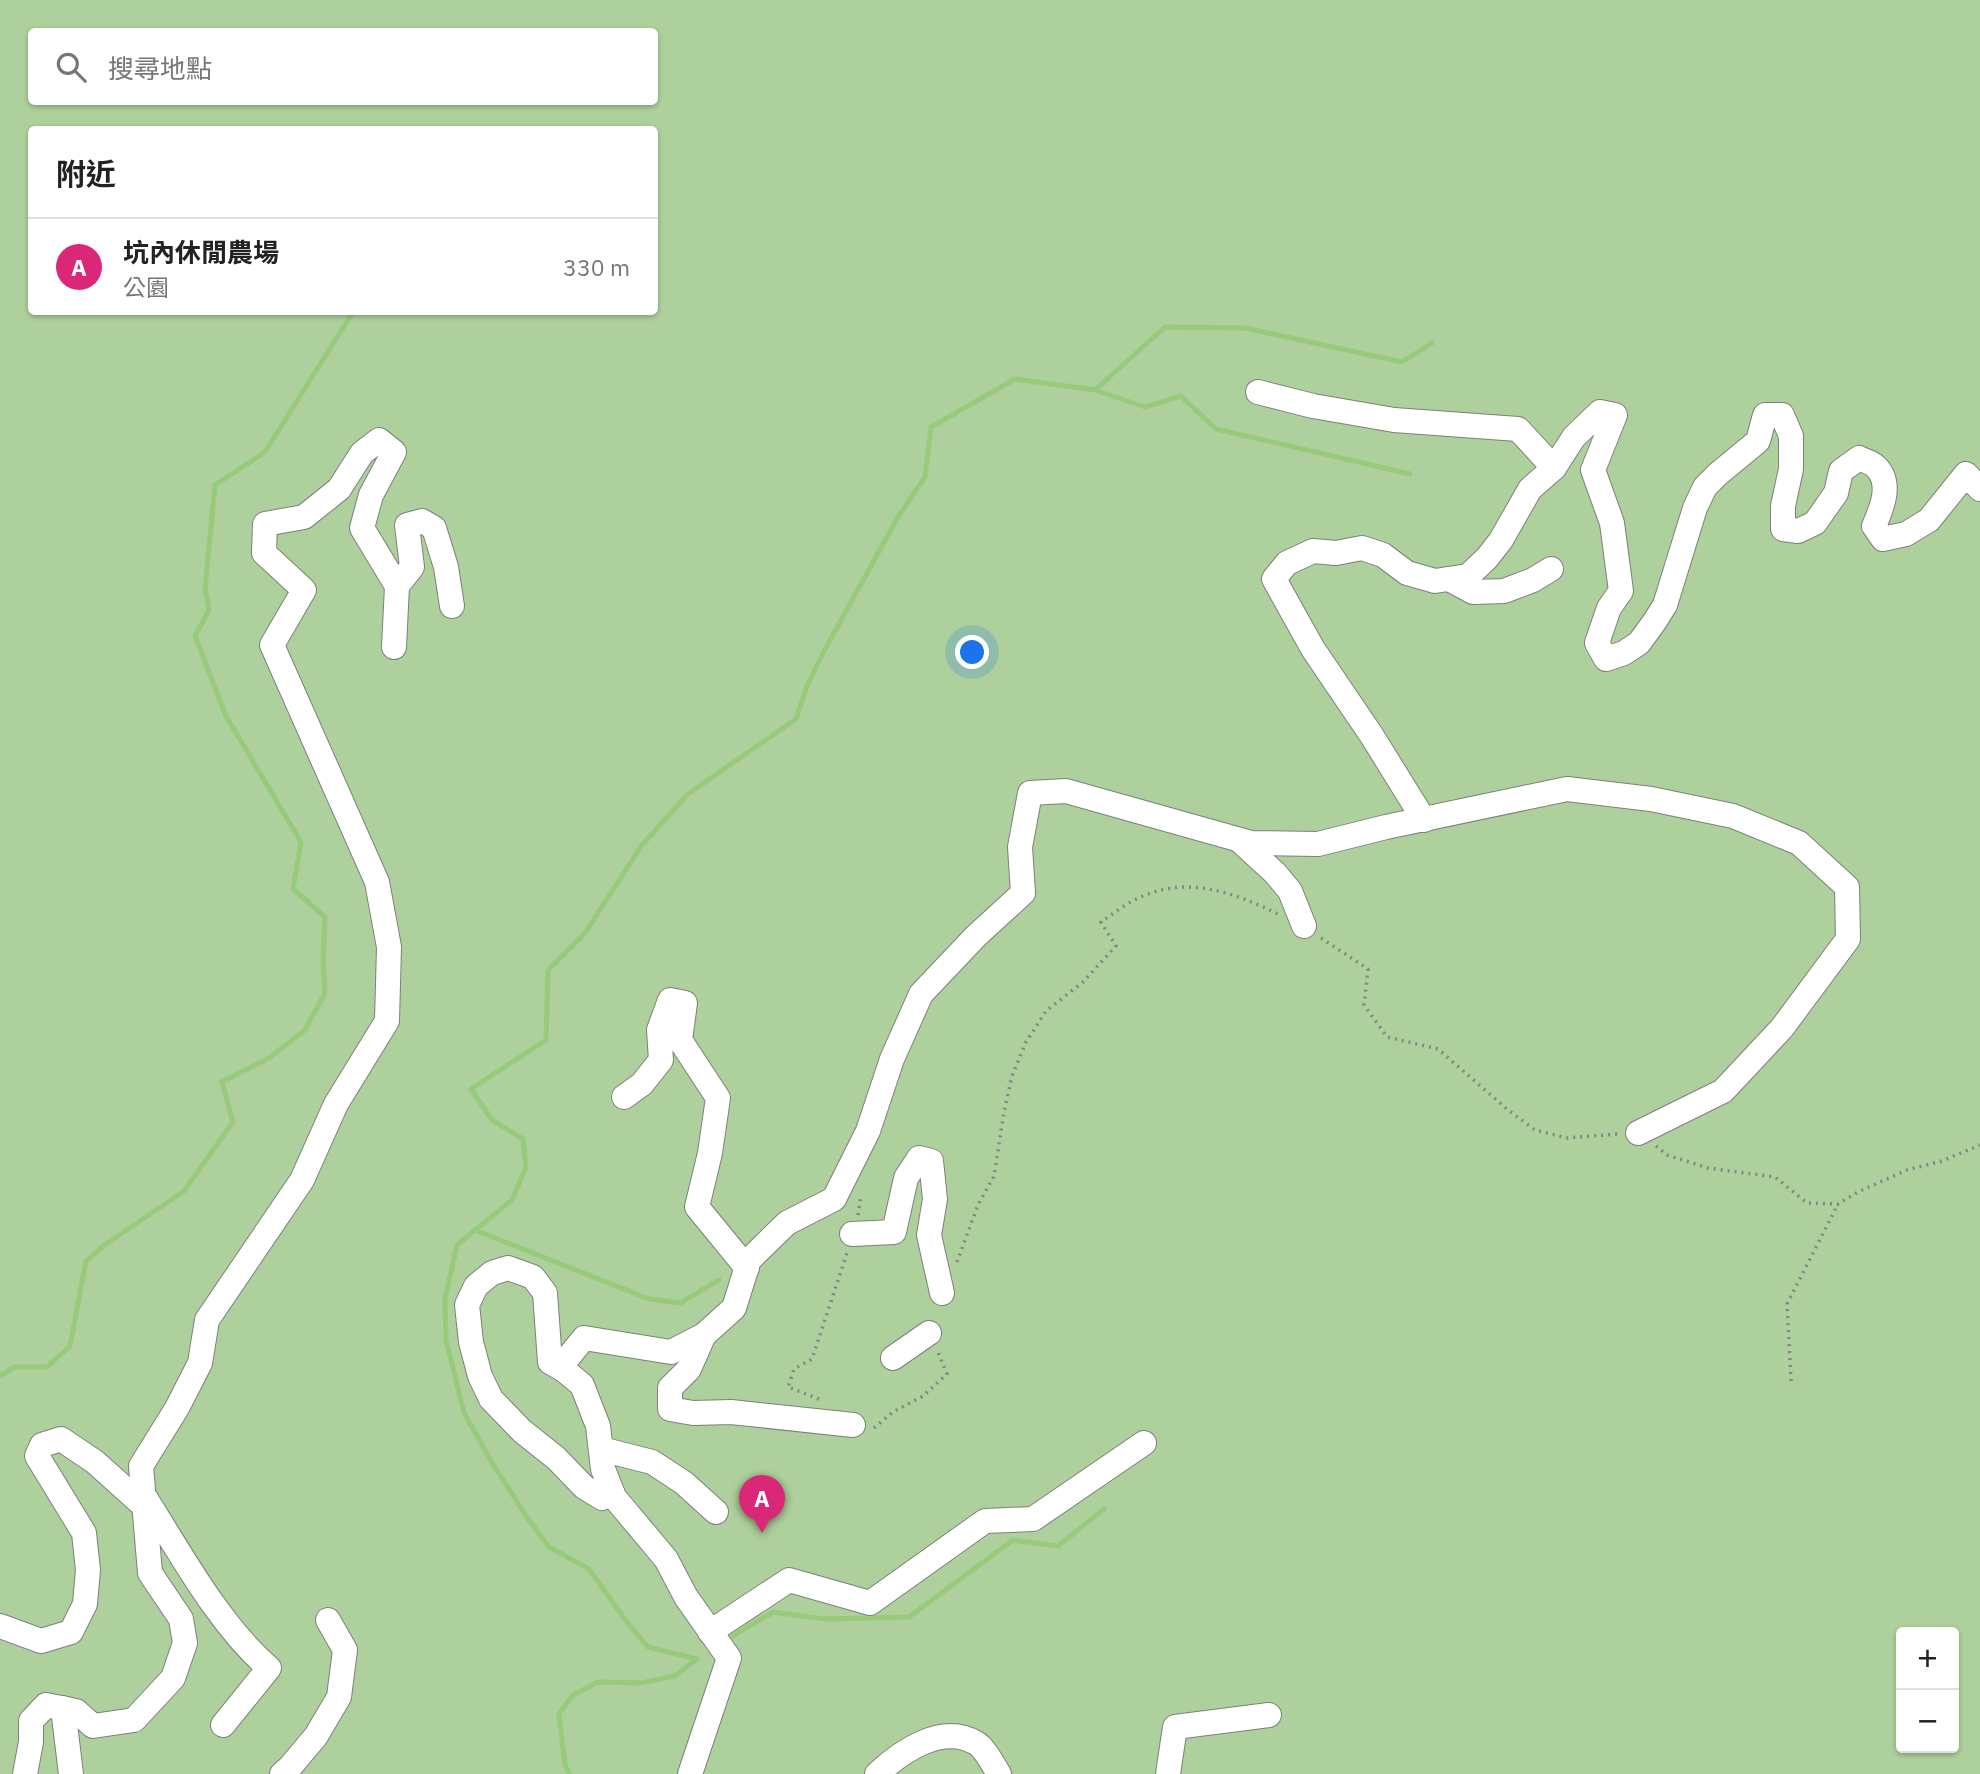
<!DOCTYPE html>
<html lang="zh-TW">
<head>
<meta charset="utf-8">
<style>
	:root { --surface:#fff; --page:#f6f6f6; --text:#222; --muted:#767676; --line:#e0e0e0; --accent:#db2777 }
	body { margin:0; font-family:"IBM Plex Sans","Noto Sans TC",sans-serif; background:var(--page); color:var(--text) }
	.controls { position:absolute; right:21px; bottom:21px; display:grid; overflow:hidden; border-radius:7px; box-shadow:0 2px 5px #0004 }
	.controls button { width:63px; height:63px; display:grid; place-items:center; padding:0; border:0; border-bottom:2px solid var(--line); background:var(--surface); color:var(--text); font:35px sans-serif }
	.you { position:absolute; left:973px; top:653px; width:24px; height:24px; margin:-18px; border:5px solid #fff; border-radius:50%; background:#1a73e8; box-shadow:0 0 0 10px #1a73e833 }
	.badge { display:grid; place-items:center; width:46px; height:46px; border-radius:50%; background:var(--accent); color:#fff; font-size:23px; font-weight:700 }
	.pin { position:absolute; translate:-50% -58px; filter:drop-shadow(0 2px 4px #0008) }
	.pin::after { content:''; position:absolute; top:37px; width:24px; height:21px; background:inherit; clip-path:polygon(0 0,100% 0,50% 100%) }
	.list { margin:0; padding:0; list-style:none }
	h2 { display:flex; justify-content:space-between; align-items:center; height:91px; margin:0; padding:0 28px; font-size:30px }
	h2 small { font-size:23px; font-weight:400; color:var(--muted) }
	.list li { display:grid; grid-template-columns:46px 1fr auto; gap:21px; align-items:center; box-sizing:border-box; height:98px; padding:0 28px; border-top:2px solid var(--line) }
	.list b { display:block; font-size:26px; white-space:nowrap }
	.list p { margin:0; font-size:23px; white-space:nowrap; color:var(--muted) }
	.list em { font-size:23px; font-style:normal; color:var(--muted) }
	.icon { flex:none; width:38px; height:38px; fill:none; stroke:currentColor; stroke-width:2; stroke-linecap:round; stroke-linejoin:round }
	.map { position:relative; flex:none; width:1980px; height:1774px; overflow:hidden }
	.search { position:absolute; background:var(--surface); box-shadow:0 2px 5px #0004; left:28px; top:28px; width:630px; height:77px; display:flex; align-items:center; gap:18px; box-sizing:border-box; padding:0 24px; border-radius:7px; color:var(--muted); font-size:26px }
	.panel { position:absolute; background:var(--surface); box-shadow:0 2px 5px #0004; left:28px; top:126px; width:630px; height:189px; border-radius:7px }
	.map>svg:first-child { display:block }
</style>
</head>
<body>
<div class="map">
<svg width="1980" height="1774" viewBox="0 0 1980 1774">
	<rect width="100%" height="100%" fill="#dfe3de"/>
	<!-- green -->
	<path fill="#aed09c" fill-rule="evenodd" d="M 0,0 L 1980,0 L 1980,1774 L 0,1774 ZM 32,32 L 654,32 L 654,102 L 32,102 ZM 32,130 L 654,130 L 654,312 L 32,312 ZM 1901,1632 L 1954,1632 L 1954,1748 L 1901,1748 Z"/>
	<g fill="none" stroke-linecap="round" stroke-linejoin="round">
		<!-- stream -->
		<g stroke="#98ca7c" stroke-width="5">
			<path d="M 1095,390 L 1145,407 L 1181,396 L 1216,429 L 1410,474"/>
			<path d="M 475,1230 L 649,1299 L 680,1303 L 719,1280"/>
			<path d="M 0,1376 L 15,1367 L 47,1367 L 70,1346 L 86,1261 L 106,1244 L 184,1191 L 233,1122 L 222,1082 L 269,1058 L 305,1030 L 325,993 L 323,960 L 325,917 L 293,889 L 301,842 L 226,716 L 195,636 L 209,610 L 205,589 L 215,485 L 265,452 L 353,312"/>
			<path d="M 733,1636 L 773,1612 L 824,1619 L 909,1617 L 1013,1540 L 1058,1546 L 1104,1509"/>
			<path d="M 570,1774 L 565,1766 L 559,1714 L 573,1695 L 598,1682 L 641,1683 L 675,1676 L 697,1659 L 648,1647 L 629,1625 L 589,1569 L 549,1547 L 526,1516 L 491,1461 L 464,1413 L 446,1340 L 445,1299 L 457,1245 L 512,1200 L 526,1167 L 523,1139 L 492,1120 L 471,1089 L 546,1040 L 548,970 L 585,933 L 642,845 L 688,794 L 796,719 L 807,686 L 823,653 L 898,517 L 925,477 L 931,427 L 1015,379 L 1095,390 L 1165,327 L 1245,328 L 1402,362 L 1432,343"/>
		</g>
		<defs>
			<g id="minor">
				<path d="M 1258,392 L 1313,406 L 1394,420 L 1518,429 L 1554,468"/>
				<path d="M 1449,579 L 1473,592 L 1504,591 L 1533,580 L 1551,569"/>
				<path d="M 394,647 L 397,586"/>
				<path d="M 1424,820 L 1372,736 L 1313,649 L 1274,579 L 1287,563 L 1313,551 L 1336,553 L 1362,548 L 1383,555 L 1407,573 L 1435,581 L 1468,576 L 1487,558 L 1501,540 L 1530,489 L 1554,468 L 1574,437 L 1600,412 L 1615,415 L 1593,470 L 1612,523 L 1621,591 L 1609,608 L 1597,643 L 1606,659 L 1624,653 L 1639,643 L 1655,621 L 1665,605 L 1695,508 L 1705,487 L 1718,474 L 1758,441 L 1765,415 L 1782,415 L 1791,436 L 1791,469 L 1783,506 L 1783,529 L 1798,531 L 1815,523 L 1836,493 L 1841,471 L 1859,458 C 1864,461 1871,462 1875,466 C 1893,482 1882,508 1874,526 L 1883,539 L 1906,534 L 1929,520 L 1966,474 L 1980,489"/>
				<path d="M 1239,840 L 1275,873 L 1290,891 L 1304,926"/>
				<path d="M 624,1097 L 642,1084 L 661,1060 L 659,1030 L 670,1000 L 685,1003 L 680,1040 L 718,1098 L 710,1153 L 697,1207 L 747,1268"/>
				<path d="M 852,1234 L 894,1232 L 906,1178 L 919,1158 L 931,1161 L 935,1199 L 929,1235 L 942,1293"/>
				<path d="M 704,1335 L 689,1369 L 670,1388 L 670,1409 L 693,1413 L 731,1412 L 853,1425"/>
				<path d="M 893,1358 L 929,1333"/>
				<path d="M 564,1370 L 550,1362 L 545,1293 L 533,1277 L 508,1268 L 492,1273 L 476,1286 L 467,1305 L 471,1342 L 480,1376 L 491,1399 L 522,1431 L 556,1458 L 584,1487 L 602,1498 L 612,1492"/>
				<path d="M 601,1449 L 652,1462 L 684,1483 L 716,1512"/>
				<path d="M 146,1499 C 181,1554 219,1625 269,1668 L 223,1725"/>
				<path d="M 0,1626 L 41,1641 L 71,1632 L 85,1604 L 88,1570 L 84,1533 L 37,1456 L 42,1445 L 61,1439 L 95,1462 L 144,1506"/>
				<path d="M 710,1632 L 789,1580 L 870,1603 L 985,1521 L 1033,1519 L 1144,1443"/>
				<path d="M 63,1708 L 71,1774"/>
				<path d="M 25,1774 L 31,1742 L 31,1721 L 46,1705 L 76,1711 L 93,1726 L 134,1720 L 173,1678 L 185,1643 L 181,1619 L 150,1573 L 141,1466 L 177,1408 L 200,1363 L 207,1320 L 302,1180 L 336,1104 L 387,1021 L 389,947 L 377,882 L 272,645 L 304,590 L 264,553 L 265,524 L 304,517 L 339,489 L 362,453 L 379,440 L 394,452 L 371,495 L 362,528 L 397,586 L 412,567 L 407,525 L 422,521 L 434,528 L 446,567 L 452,606"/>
				<path d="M 282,1774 L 290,1767 L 316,1736 L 339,1697 L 345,1650 L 328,1620"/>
				<path d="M 690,1774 L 729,1658 L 686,1597 L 666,1559 L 614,1497 L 603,1469 L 598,1426 L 582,1385 L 564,1370 L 566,1360 L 584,1338 L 671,1352 L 704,1335 L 734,1308 L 749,1260 L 787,1223 L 834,1199 L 868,1131 L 892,1059 L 921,994 L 976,936 L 1023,893 L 1020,847 L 1030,793 L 1066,791 L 1251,843 L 1318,844 L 1386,827 L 1567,789 L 1651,799 L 1733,816 L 1799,843 L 1847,887 L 1848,939 L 1782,1028 L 1723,1091 L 1638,1133"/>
				<path d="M 877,1774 C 902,1751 942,1723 976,1743 C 984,1747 994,1766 999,1774"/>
				<path d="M 1168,1774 L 1175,1727 L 1269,1715"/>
			</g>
		</defs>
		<!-- minor casing -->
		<use href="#minor" stroke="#7d807b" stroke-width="26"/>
		<!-- path -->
		<g stroke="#838682" stroke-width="3.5" stroke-dasharray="2 5" stroke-linecap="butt">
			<path d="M 1321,938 L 1368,969 L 1364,1005 L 1387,1037 L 1438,1049 L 1508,1110 L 1535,1130 L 1567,1138 L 1618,1134"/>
			<path d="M 1656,1146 L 1667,1155 L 1708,1168 L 1775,1177 L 1807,1203 L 1838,1204 L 1858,1192 L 1907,1170 L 1942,1161 L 1980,1145"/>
			<path d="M 858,1215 L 861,1195"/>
			<path d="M 957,1262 L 978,1205 L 994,1176 L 1004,1112 L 1012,1076 L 1026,1042 L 1046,1011 L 1083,982 L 1116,946 L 1101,922 C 1114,913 1128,902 1143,896 C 1191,876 1234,893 1278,914"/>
			<path d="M 1791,1381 L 1787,1304 L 1838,1204"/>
			<path d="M 819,1399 L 788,1387 L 794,1369 L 812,1359 L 847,1253"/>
			<path d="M 874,1428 L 893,1412 L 923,1396 L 947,1374 L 938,1352"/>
		</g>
		<!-- minor -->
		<use href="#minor" stroke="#fff" stroke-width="24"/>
	</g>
</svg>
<div class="controls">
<button>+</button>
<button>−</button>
</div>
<div class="you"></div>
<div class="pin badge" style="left:762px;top:1533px">A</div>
<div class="search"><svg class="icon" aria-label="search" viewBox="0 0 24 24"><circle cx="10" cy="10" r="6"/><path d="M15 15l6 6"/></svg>搜尋地點</div>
<section class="panel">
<h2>附近<small></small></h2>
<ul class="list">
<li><span class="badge">A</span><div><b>坑內休閒農場</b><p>公園</p></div><em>330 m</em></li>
</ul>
</section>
</div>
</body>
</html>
